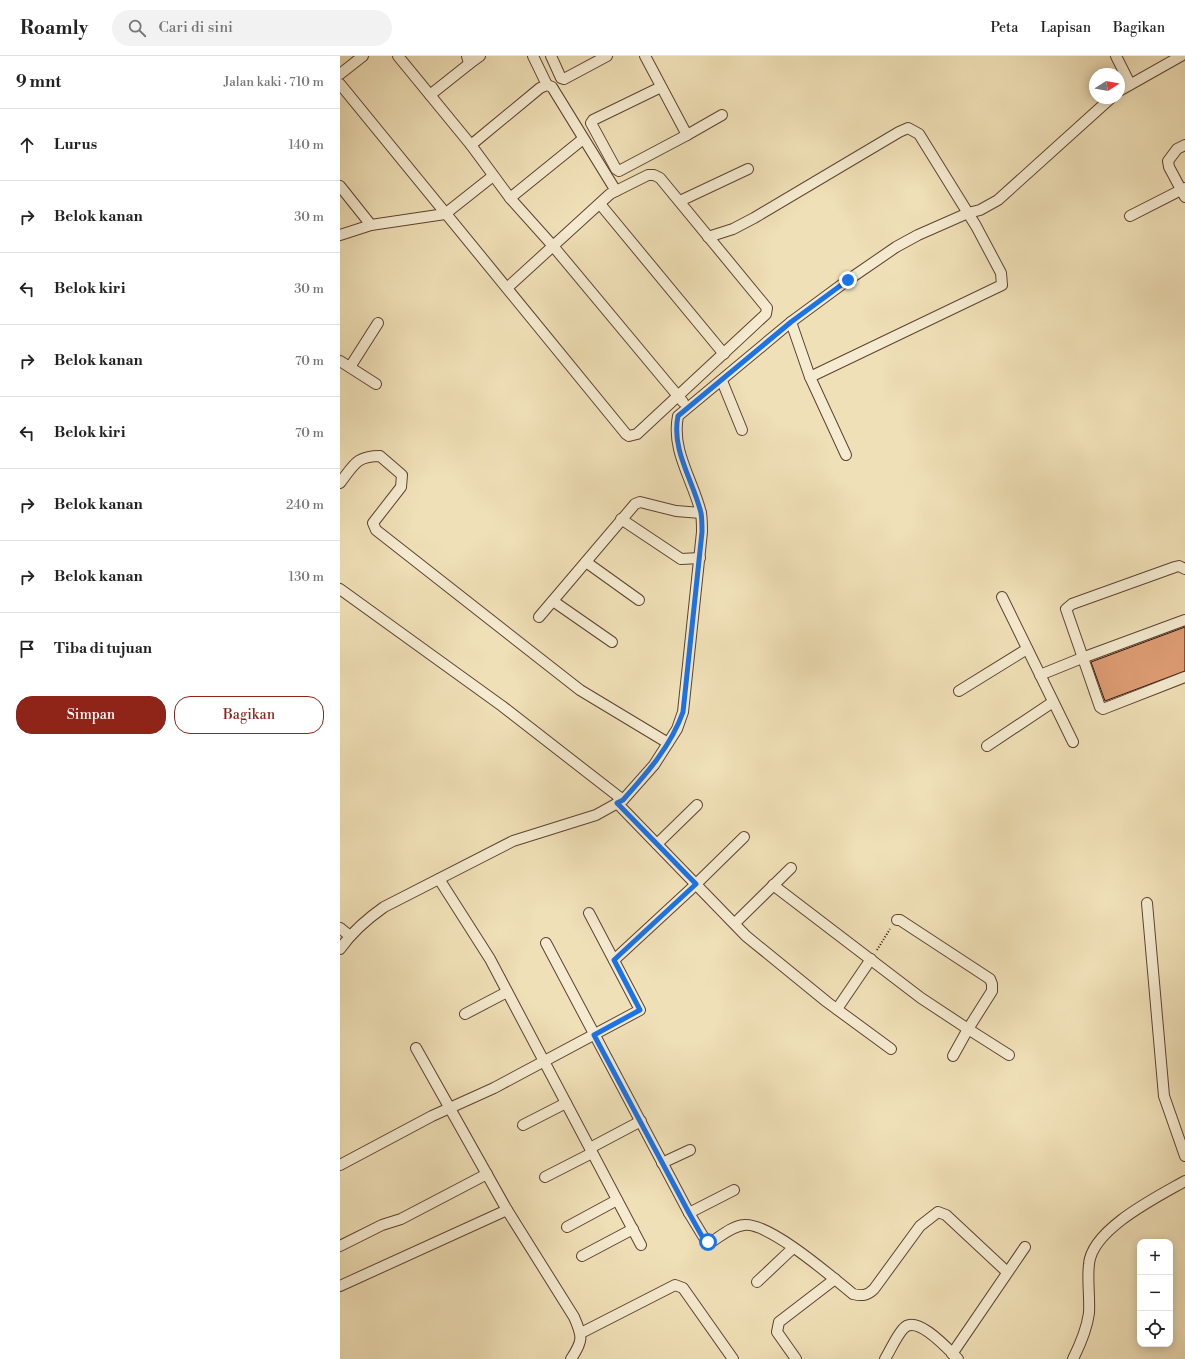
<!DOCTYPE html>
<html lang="id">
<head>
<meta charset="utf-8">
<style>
	:root { --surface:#fff; --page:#f2f2f2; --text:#222; --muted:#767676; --line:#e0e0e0; --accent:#8f2418 }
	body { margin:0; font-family:"Libre Bodoni",serif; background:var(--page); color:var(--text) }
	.controls { position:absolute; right:12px; bottom:12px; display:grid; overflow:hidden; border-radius:8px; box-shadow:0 2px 10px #0003 }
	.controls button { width:36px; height:36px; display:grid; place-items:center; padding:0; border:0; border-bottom:1px solid var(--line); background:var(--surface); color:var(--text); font:20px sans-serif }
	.compass { position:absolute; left:749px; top:12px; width:36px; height:36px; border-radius:50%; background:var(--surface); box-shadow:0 2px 10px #0003; rotate:79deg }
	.stop { position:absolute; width:12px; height:12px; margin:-9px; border:3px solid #1a73e8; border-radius:50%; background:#fff }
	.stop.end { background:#1a73e8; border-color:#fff; box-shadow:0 1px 4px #0008 }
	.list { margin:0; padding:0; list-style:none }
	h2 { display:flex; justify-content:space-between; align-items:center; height:52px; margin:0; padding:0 16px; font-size:17px }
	h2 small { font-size:13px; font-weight:400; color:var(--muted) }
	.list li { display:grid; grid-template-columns:26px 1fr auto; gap:12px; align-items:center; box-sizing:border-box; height:72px; padding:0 16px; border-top:1px solid var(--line) }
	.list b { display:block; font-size:15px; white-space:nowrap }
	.list em { font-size:13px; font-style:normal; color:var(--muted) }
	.actions { display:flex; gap:8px; padding:12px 16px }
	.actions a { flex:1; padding:9px 0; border:1px solid var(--accent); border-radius:16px; text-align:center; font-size:14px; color:var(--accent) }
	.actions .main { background:var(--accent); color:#fff }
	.icon { flex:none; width:22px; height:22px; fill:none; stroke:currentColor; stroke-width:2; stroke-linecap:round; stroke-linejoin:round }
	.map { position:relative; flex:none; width:845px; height:1303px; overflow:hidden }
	header { display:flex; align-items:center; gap:24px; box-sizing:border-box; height:56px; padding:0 20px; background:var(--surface); border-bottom:1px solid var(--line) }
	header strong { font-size:19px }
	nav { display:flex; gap:22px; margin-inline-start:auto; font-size:14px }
	.search { width:280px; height:36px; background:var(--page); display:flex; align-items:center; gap:10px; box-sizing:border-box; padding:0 14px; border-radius:22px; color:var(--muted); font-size:15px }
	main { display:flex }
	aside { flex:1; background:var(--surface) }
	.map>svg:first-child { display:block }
</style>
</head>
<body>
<header>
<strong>Roamly</strong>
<div class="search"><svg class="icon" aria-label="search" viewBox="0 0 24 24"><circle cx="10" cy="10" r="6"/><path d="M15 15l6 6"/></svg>Cari di sini</div>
<nav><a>Peta</a><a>Lapisan</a><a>Bagikan</a></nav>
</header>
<main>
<aside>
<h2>9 mnt<small>Jalan kaki · 710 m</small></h2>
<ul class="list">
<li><svg class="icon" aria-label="ahead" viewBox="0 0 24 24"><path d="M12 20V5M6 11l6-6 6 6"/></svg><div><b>Lurus</b></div><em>140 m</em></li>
<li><svg class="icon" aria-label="right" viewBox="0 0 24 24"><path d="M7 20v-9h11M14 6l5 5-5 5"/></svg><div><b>Belok kanan</b></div><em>30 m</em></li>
<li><svg class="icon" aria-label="left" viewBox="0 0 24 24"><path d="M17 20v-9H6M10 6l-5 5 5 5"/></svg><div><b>Belok kiri</b></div><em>30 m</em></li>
<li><svg class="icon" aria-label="right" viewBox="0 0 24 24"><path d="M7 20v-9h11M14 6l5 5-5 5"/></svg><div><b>Belok kanan</b></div><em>70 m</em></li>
<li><svg class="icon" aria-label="left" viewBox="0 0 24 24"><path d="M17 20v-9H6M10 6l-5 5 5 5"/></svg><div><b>Belok kiri</b></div><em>70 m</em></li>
<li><svg class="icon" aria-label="right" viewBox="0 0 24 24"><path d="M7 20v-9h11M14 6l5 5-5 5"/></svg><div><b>Belok kanan</b></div><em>240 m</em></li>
<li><svg class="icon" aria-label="right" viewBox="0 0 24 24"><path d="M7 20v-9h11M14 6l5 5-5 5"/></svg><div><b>Belok kanan</b></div><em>130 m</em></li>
<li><svg class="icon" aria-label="arrive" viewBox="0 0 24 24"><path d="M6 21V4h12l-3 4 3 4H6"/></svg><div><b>Tiba di tujuan</b></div></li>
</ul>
<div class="actions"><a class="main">Simpan</a><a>Bagikan</a></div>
</aside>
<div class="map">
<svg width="845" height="1303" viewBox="0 0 845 1303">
	<rect width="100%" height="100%" fill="#f0e0b7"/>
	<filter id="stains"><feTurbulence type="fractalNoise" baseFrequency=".005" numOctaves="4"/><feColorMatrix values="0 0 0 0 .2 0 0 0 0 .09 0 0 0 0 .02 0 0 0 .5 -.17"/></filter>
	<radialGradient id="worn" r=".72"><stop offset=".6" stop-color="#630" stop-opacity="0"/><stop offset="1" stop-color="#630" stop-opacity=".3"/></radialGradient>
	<!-- building -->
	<path fill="#df9d74" stroke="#2e0e03" d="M 845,571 L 845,615 L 765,645 L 751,606 Z"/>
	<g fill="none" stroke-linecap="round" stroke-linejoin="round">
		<defs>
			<g id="minor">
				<path d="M 58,0 L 131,89 L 170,142 L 213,190 L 343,346"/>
				<path d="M 193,0 L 207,29"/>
				<path d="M 211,0 L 221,22 L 224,23 L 267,0"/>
				<path d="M 305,0 L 347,79 L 279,115 L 276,113 L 251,67 L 253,64 L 321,31"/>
				<path d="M 776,0 L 790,28"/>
				<path d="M 129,8 L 140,0"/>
				<path d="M 0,18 L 23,0"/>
				<path d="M 0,28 L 286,378 L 289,380 L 297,378 L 426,258 L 427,252 L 320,122 L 314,119 L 308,119 L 270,138 L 167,232"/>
				<path d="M 779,35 L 841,0"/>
				<path d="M 90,39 L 129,8 L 127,0"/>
				<path d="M 347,79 L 382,59"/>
				<path d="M 131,89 L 200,32 L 207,29 L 212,31 L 276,135"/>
				<path d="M 845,89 L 837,93 L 828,105 L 829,111 L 845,141"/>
				<path d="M 0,130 L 31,169"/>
				<path d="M 170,142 L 243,83"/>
				<path d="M 340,145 L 408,113"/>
				<path d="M 260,148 L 384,298"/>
				<path d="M 790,160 L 845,132"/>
				<path d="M 0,179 L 31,169 L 105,158 L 153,120"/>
				<path d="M 368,181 L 393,173 L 414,162 L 559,76 L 568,72 L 579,78 L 636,170 L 661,217 L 662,229 L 470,321"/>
				<path d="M 451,266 L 470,321 L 506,399"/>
				<path d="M 0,305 L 36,328"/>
				<path d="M 10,311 L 38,267"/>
				<path d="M 382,325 L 402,374"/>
				<path d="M 0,427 C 14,409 16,400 40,400 L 62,419 L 61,431 L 33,467 L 36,474 L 240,634 L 328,687"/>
				<path d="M 281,463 L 341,503 L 360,502"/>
				<path d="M 246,506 L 299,544"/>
				<path d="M 845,513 L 839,510 L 835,511 L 732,548 L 726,553 L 760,651 L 763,653 L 845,621"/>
				<path d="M 0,533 L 162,650 L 283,744"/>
				<path d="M 662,541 L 733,686"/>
				<path d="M 213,545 L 272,586"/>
				<path d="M 199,561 L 295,448 L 300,446 L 336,455 L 361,457"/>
				<path d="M 700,619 L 742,602 L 845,564"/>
				<path d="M 619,635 L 687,593"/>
				<path d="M 647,690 L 713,646"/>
				<path d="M 277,747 L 406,880 L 487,946 L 551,993"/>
				<path d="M 317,788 L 357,749"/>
				<path d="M 99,823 L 150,903 L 301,1189"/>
				<path d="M 433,829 L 581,942 L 628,973 L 652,935 L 652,928 L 650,923 L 560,864 L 557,864"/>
				<path d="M 807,847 L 824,1040 L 845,1100"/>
				<path d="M 395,867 L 451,812"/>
				<path d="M 0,872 L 10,880"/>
				<path d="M 206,887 L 349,1157 L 366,1185 L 371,1186 C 381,1180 392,1170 404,1169 C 429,1166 492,1221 513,1238 C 522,1240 527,1240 534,1233 L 580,1170 L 598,1156 L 606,1159 L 667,1216"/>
				<path d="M 0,893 C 12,876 27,863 44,851 L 173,785 L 256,759 L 283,744 L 314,709 L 337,673 L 343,656 L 362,476 C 362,469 362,463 361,457 C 353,424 331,395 338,360 L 451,266 L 508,224 L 556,191 L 578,179 L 628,157 L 640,154 L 658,144 L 771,42"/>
				<path d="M 274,904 L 352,832 L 404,781"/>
				<path d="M 497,953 L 531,903"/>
				<path d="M 125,958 L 167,936"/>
				<path d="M 76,992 L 167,1154 L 234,1261 C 243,1281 243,1285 231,1303"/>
				<path d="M 613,1000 L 628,973 L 669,999"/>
				<path d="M 183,1069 L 226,1047"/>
				<path d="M 250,1092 L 301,1065"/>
				<path d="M 322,1107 L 350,1094"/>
				<path d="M 0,1109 L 92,1060 L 154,1032 L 300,954 L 249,857"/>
				<path d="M 205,1121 L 252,1097"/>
				<path d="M 349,1157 L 394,1134"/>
				<path d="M 227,1171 L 277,1144"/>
				<path d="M 0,1190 L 42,1169 L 61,1163 L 147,1118"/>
				<path d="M 242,1200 L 293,1173"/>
				<path d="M 417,1226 L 453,1192"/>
				<path d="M 0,1230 L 167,1154"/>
				<path d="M 241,1277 L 335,1229 L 343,1232 L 393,1303"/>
				<path d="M 612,1298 L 685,1191"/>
				<path d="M 456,1303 L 437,1276 L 439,1266 L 495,1223"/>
				<path d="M 545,1303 C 551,1293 556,1281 563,1273 C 576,1257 608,1293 618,1303"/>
				<path d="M 733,1303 C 740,1289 747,1272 749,1257 C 750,1241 747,1224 749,1208 C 752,1173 817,1141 845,1125"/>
			</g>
		</defs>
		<!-- minor casing -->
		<use href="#minor" stroke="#5e4230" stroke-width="12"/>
		<!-- path -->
		<path stroke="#2e0e03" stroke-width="2" stroke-dasharray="1 2" stroke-linecap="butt" d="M 537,894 L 550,873"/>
		<!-- minor -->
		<use href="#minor" stroke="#f5ebd0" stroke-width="10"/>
	</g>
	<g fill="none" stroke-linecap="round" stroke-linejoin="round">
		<!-- route -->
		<path stroke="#1a73e8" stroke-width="5" d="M 368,1186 L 363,1182 L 349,1157 L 254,979 L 300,954 L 274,904 L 356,828 L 277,747 L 283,744 C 307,717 331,690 343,656 L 362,476 C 362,469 362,463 361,457 C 353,424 331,394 338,360 L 451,266 L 508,224"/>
	</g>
	<rect width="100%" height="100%" filter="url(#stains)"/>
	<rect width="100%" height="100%" fill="url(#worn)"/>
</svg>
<div class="controls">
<button>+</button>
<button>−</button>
<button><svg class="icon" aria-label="locate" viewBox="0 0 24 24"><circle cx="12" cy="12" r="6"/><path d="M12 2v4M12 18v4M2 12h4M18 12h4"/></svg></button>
</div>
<svg class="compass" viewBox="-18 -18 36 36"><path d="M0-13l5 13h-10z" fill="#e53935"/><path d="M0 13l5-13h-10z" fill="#767676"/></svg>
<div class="stop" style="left:368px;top:1186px"></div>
<div class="stop end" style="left:508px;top:224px"></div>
</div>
</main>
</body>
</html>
